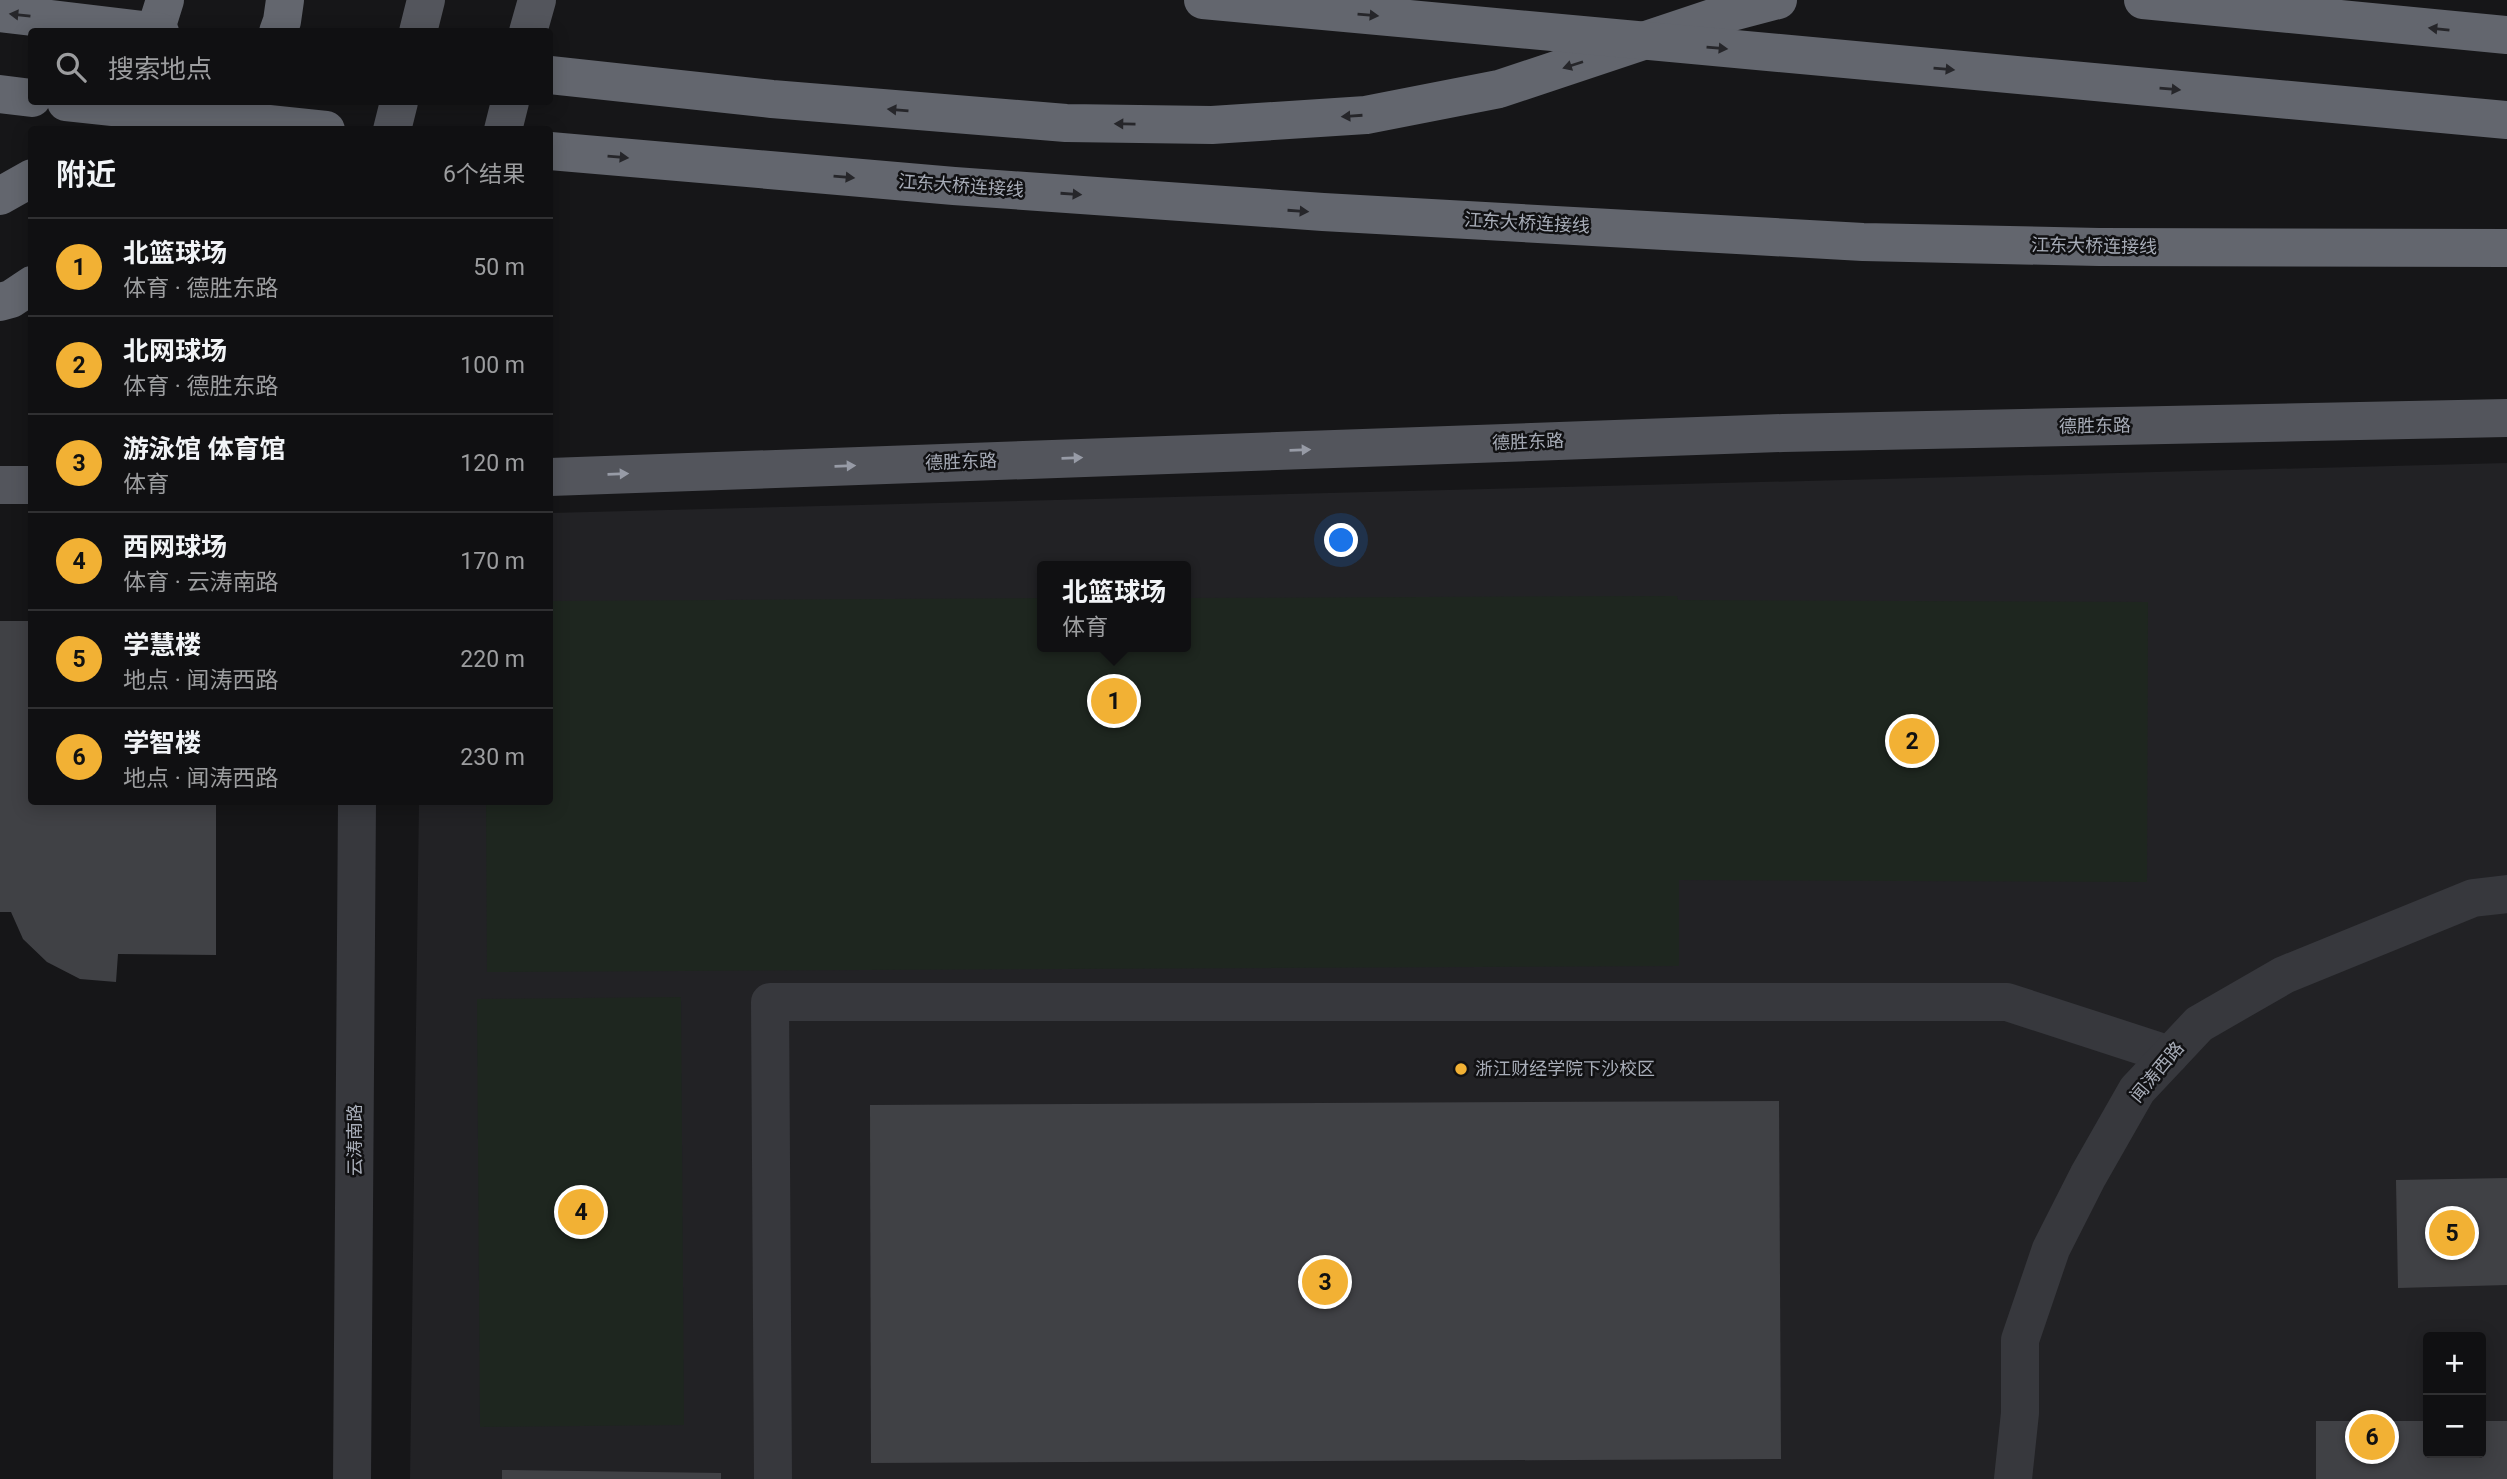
<!DOCTYPE html>
<html lang="zh">
<head>
<meta charset="utf-8">
<style>
	:root { --surface:#101012; --page:#19191b; --text:#f1f3f6; --muted:#9c9d9f; --line:#303032; --accent:#f2b134 }
	body { margin:0; font-family:Roboto,"Noto Sans SC",sans-serif; background:var(--page); color:var(--text) }
	.controls { position:absolute; right:21px; bottom:21px; display:grid; overflow:hidden; border-radius:7px; box-shadow:0 4px 18px #0003 }
	.controls button { width:63px; height:63px; display:grid; place-items:center; padding:0; border:0; border-bottom:2px solid var(--line); background:var(--surface); color:var(--text); font:35px sans-serif }
	.you { position:absolute; left:1342px; top:541px; width:24px; height:24px; margin:-18px; border:5px solid #fff; border-radius:50%; background:#1a73e8; box-shadow:0 0 0 10px #1a73e833 }
	.badge { display:grid; place-items:center; width:46px; height:46px; border-radius:50%; background:var(--accent); color:#111; font-size:23px; font-weight:700 }
	.pin { position:absolute; translate:-50% -50%; border:4px solid #fff; box-shadow:0 2px 7px #0006 }
	.popup { position:absolute; left:1037px; top:561px; width:154px; height:91px; box-sizing:border-box; display:grid; place-content:center; border-radius:7px; background:var(--surface); filter:drop-shadow(0 2px 5px #0005); font-size:23px; white-space:nowrap; color:var(--muted) }
	.popup b { font-size:26px; color:var(--text) }
	.popup::after { content:''; position:absolute; left:50%; top:100%; margin-left:-14px; border:14px solid transparent; border-top-color:var(--surface) }
	.list { margin:0; padding:0; list-style:none }
	h2 { display:flex; justify-content:space-between; align-items:center; height:91px; margin:0; padding:0 28px; font-size:30px }
	h2 small { font-size:23px; font-weight:400; color:var(--muted) }
	.list li { display:grid; grid-template-columns:46px 1fr auto; gap:21px; align-items:center; box-sizing:border-box; height:98px; padding:0 28px; border-top:2px solid var(--line) }
	.list b { display:block; font-size:26px; white-space:nowrap }
	.list p { margin:0; font-size:23px; white-space:nowrap; color:var(--muted) }
	.list em { font-size:23px; font-style:normal; color:var(--muted) }
	.icon { flex:none; width:38px; height:38px; fill:none; stroke:currentColor; stroke-width:2; stroke-linecap:round; stroke-linejoin:round }
	.map { position:relative; flex:none; width:2507px; height:1479px; overflow:hidden }
	.search { position:absolute; background:var(--surface); box-shadow:0 4px 18px #0003; left:28px; top:28px; width:525px; height:77px; display:flex; align-items:center; gap:18px; box-sizing:border-box; padding:0 24px; border-radius:7px; color:var(--muted); font-size:26px }
	.panel { position:absolute; background:var(--surface); box-shadow:0 4px 18px #0003; left:28px; top:126px; width:525px; height:679px; border-radius:7px }
	.map>svg:first-child { display:block }
</style>
</head>
<body>
<div class="map">
<svg width="2507" height="1479" viewBox="0 0 2507 1479">
	<rect width="100%" height="100%" fill="#161618"/>
	<!-- built -->
	<path fill="#222225" fill-rule="evenodd" d="M 2507,463 L 2507,1479 L 410,1479 L 419,802 L 550,802 L 550,513 ZM 1042,566 L 1186,566 L 1186,647 L 1042,647 ZM 2428,1337 L 2481,1337 L 2481,1453 L 2428,1453 Z"/>
	<!-- green -->
	<g fill="#1e261f">
		<path d="M 1677,596 L 1678,600 L 2148,602 L 2147,882 L 1679,880 L 1679,966 L 487,972 L 486,802 L 550,802 L 550,601 L 1042,598 L 1042,647 L 1186,647 L 1186,598 Z"/>
		<path d="M 681,997 L 684,1425 L 480,1427 L 477,999 Z"/>
	</g>
	<!-- building -->
	<g fill="#404145">
		<path d="M 0,621 L 32,621 L 32,802 L 216,802 L 216,955 L 118,954 L 116,982 L 80,979 L 47,962 L 23,939 L 11,912 L 0,912 Z"/>
		<path d="M 1779,1101 L 1781,1459 L 871,1463 L 870,1105 Z"/>
		<path d="M 2507,1178 L 2507,1285 L 2398,1288 L 2396,1180 Z"/>
		<path d="M 2316,1421 L 2428,1421 L 2428,1453 L 2481,1453 L 2481,1421 L 2507,1421 L 2507,1479 L 2316,1479 Z"/>
		<path d="M 502,1470 L 721,1473 L 721,1479 L 502,1479 Z"/>
	</g>
	<g fill="none" stroke-linecap="round" stroke-linejoin="round">
		<!-- minor -->
		<g stroke="#37383d" stroke-width="38">
			<path d="M 352,1479 L 357,802"/>
			<path d="M 773,1479 L 770,1002 L 2007,1002 L 2170,1055"/>
			<path d="M 2013,1479 L 2020,1413 L 2020,1340 L 2051,1249 L 2088,1176 L 2137,1090 L 2199,1024 L 2284,975 L 2473,898 L 2507,894"/>
		</g>
		<!-- major -->
		<g stroke="#53555c" stroke-width="38">
			<path d="M 418,32 L 426,0"/>
			<path d="M 528,32 L 537,0"/>
			<path d="M 392,130 L 399,102"/>
			<path d="M 503,130 L 510,102"/>
			<path d="M 550,477 L 1783,433 L 2507,418"/>
			<path d="M 0,485 L 32,485"/>
		</g>
		<!-- highway -->
		<g stroke="#63666e" stroke-width="38">
			<path d="M 2143,0 L 2507,35"/>
			<path d="M 155,32 L 165,0"/>
			<path d="M 278,32 L 282,21 L 285,0"/>
			<path d="M 550,75 L 772,99 L 1066,123 L 1212,125 L 1366,115 L 1499,89 L 1724,14 L 1778,0"/>
			<path d="M 0,94 L 32,98"/>
			<path d="M 550,151 L 954,186 L 1323,212 L 1863,242 L 2099,247 L 2507,248"/>
			<path d="M 0,196 L 32,178"/>
			<path d="M 0,302 L 11,299 L 32,285"/>
		</g>
		<!-- highway-bridge -->
		<g stroke="#63666e" stroke-width="38">
			<path d="M 1203,0 L 2507,120"/>
			<path d="M 0,13 L 160,32"/>
			<path d="M 66,102 L 326,130"/>
		</g>
	</g>
	<!-- one-way arrows -->
	<defs><path id="oneway-solid" d="M-6-.8H1V-3.2L6.5 0L1 3.2V.8H-6Z" transform="scale(1.75)"/></defs>
	<g fill="#26262a">
		<use href="#oneway-solid" transform="translate(20 15) rotate(-174)"/>
		<use href="#oneway-solid" transform="translate(1368 15) rotate(5)"/>
		<use href="#oneway-solid" transform="translate(2439 29) rotate(-174)"/>
		<use href="#oneway-solid" transform="translate(1717 48) rotate(5)"/>
		<use href="#oneway-solid" transform="translate(1573 65) rotate(162)"/>
		<use href="#oneway-solid" transform="translate(1944 69) rotate(5)"/>
		<use href="#oneway-solid" transform="translate(2170 89) rotate(5)"/>
		<use href="#oneway-solid" transform="translate(898 110) rotate(-175)"/>
		<use href="#oneway-solid" transform="translate(1352 116) rotate(176)"/>
		<use href="#oneway-solid" transform="translate(1125 124) rotate(-179)"/>
		<use href="#oneway-solid" transform="translate(618 157) rotate(5)"/>
		<use href="#oneway-solid" transform="translate(844 177) rotate(5)"/>
		<use href="#oneway-solid" transform="translate(1071 194) rotate(4)"/>
		<use href="#oneway-solid" transform="translate(1298 211) rotate(4)"/>
	</g>
	<g fill="#979ba6">
		<use href="#oneway-solid" transform="translate(1300 450) rotate(-2)"/>
		<use href="#oneway-solid" transform="translate(1072 458) rotate(-2)"/>
		<use href="#oneway-solid" transform="translate(845 466) rotate(-2)"/>
		<use href="#oneway-solid" transform="translate(618 474) rotate(-2)"/>
	</g>
	<!-- markers -->
	<circle fill="#f2b134" stroke="#111113" stroke-width="2.5" cx="1461" cy="1069" r="7"/>
	<g text-anchor="middle" stroke-width="5" stroke-linejoin="round" paint-order="stroke">
		<!-- street labels -->
		<g font-size="18" fill="#a8adb8" stroke="#111113">
			<text transform="translate(961 186) rotate(4)" y="6">江东大桥连接线</text>
			<text transform="translate(1527 223) rotate(3)" y="6">江东大桥连接线</text>
			<text transform="translate(2094 246) rotate(1)" y="6">江东大桥连接线</text>
			<text transform="translate(2095 426) rotate(-1)" y="6">德胜东路</text>
			<text transform="translate(1528 442) rotate(-2)" y="6">德胜东路</text>
			<text transform="translate(961 462) rotate(-2)" y="6">德胜东路</text>
			<text transform="translate(2157 1072) rotate(-50)" y="6">闻涛西路</text>
			<text transform="translate(355 1140) rotate(-90)" y="6">云涛南路</text>
		</g>
		<!-- poi labels -->
		<g font-size="18" fill="#a8adb8" stroke="#111113" text-anchor="start">
			<text x="1475" y="1075">浙江财经学院下沙校区</text>
		</g>
	</g>
</svg>
<div class="controls">
<button>+</button>
<button>−</button>
</div>
<div class="you"></div>
<div class="pin badge" style="left:1114px;top:701px">1</div>
<div class="popup"><b>北篮球场</b>体育</div>
<div class="pin badge" style="left:1912px;top:741px">2</div>
<div class="pin badge" style="left:1325px;top:1282px">3</div>
<div class="pin badge" style="left:581px;top:1212px">4</div>
<div class="pin badge" style="left:2452px;top:1233px">5</div>
<div class="pin badge" style="left:2372px;top:1437px">6</div>
<div class="search"><svg class="icon" aria-label="search" viewBox="0 0 24 24"><circle cx="10" cy="10" r="6"/><path d="M15 15l6 6"/></svg>搜索地点</div>
<section class="panel">
<h2>附近<small>6个结果</small></h2>
<ul class="list">
<li><span class="badge">1</span><div><b>北篮球场</b><p>体育 · 德胜东路</p></div><em>50 m</em></li>
<li><span class="badge">2</span><div><b>北网球场</b><p>体育 · 德胜东路</p></div><em>100 m</em></li>
<li><span class="badge">3</span><div><b>游泳馆 体育馆</b><p>体育</p></div><em>120 m</em></li>
<li><span class="badge">4</span><div><b>西网球场</b><p>体育 · 云涛南路</p></div><em>170 m</em></li>
<li><span class="badge">5</span><div><b>学慧楼</b><p>地点 · 闻涛西路</p></div><em>220 m</em></li>
<li><span class="badge">6</span><div><b>学智楼</b><p>地点 · 闻涛西路</p></div><em>230 m</em></li>
</ul>
</section>
</div>
</body>
</html>
